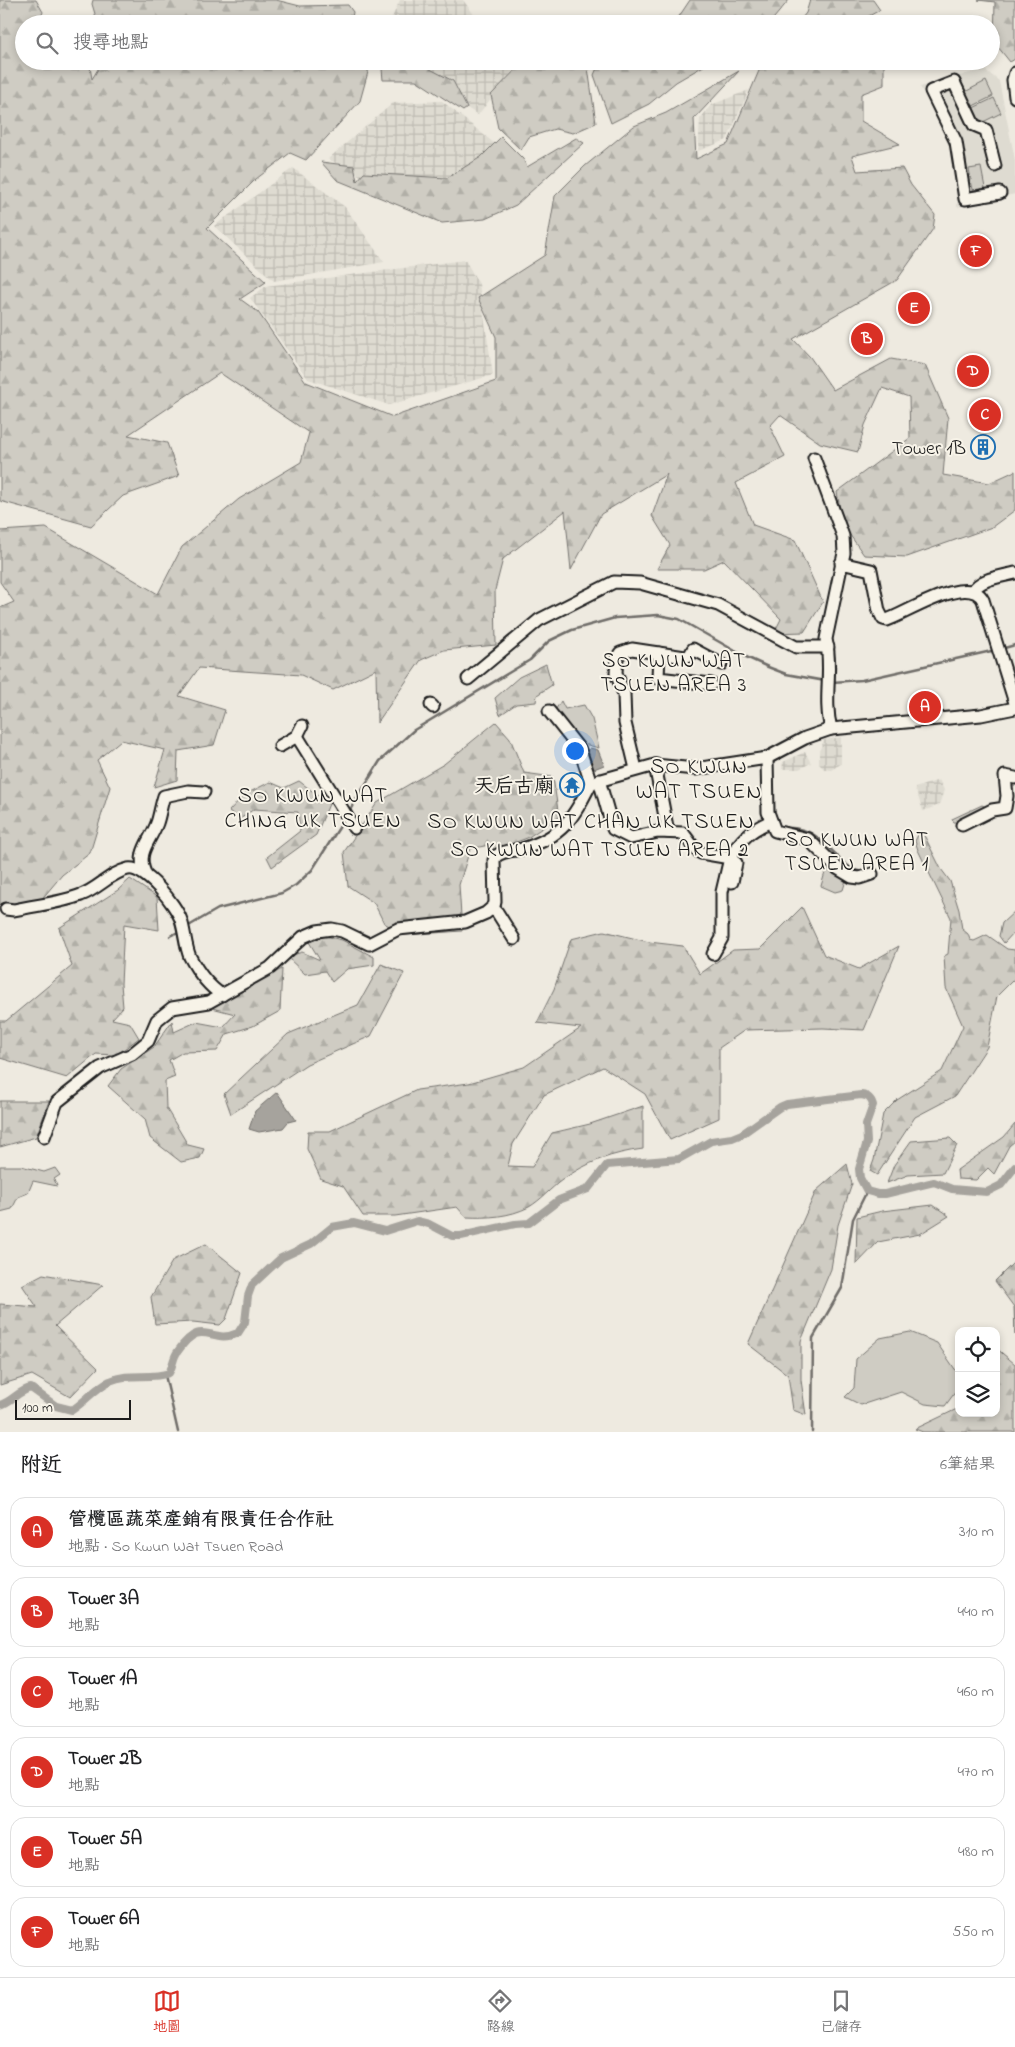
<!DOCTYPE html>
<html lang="zh-TW">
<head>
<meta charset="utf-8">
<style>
	:root { --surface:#fff; --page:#f2f2f2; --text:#202124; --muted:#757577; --line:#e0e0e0; --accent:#d93025 }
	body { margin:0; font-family:"Indie Flower","LXGW WenKai TC",sans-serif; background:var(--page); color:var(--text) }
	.controls { position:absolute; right:15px; bottom:15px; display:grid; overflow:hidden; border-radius:10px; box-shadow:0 2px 8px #0003 }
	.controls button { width:45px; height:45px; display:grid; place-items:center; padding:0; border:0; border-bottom:1px solid var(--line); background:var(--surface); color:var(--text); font:25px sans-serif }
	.scale { position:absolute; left:15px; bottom:12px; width:116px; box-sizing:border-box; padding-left:5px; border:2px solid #1c1c1c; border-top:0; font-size:14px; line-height:18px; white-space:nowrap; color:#1c1c1c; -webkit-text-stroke:4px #f7f3e8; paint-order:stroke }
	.you { position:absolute; left:574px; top:750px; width:18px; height:18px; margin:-12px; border:4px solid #fff; border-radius:50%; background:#1a73e8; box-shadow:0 0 0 8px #1a73e833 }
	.badge { display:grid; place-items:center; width:32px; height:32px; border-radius:50%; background:var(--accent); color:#fff; font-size:16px; font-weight:700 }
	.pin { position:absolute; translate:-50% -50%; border:2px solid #fff; box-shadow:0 1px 5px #0006 }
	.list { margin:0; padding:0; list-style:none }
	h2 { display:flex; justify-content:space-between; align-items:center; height:65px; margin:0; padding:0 20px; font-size:21px }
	h2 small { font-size:16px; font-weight:400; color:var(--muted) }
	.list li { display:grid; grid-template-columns:32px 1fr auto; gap:15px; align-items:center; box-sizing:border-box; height:70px; margin:0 10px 10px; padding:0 10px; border:1px solid var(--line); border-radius:15px }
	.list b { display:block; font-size:19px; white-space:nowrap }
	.list p { margin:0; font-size:16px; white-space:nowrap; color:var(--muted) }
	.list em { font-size:16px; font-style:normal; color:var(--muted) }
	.icon { flex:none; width:28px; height:28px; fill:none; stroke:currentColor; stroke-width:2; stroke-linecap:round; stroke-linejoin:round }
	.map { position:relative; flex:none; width:1015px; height:1432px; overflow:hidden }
	.search { position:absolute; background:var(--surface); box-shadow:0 2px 8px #0003; left:15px; right:15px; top:15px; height:55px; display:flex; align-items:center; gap:12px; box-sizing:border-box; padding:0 18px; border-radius:28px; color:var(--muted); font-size:19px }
	.sheet { height:545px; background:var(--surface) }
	nav { display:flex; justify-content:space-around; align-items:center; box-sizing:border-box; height:70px; border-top:1px solid var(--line); background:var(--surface); font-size:14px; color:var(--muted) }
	nav a { display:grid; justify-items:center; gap:2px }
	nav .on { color:var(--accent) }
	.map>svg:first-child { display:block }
</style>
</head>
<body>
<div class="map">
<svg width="1015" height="1432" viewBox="0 0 1015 1432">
	<defs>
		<pattern id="industrial-grid" width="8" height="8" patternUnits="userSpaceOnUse" patternTransform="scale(1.25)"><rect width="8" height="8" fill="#dedbd1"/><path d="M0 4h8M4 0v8" fill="none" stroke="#bebbb3"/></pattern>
		<pattern id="forest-firs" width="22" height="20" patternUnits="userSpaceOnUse" patternTransform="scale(1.25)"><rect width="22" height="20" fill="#cfccc3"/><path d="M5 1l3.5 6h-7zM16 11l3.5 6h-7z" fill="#b1afa7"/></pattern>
	</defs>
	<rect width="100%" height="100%" fill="#eeeae0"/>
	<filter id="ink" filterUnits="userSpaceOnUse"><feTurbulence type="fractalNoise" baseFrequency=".02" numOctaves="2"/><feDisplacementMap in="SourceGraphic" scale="10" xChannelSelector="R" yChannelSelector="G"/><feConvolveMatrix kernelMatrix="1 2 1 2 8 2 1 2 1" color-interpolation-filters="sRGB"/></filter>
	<g filter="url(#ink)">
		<!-- built -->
		<path fill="#dedbd1" d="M 984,69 L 999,81 L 1015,160 L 1015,194 L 957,207 L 958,191 L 954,146 L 940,115 L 920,87 Z"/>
		<!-- industrial -->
		<g fill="url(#industrial-grid)">
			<path d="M 400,0 L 463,0 L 481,24 L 389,24 Z"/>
			<path d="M 415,61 L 508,61 L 514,69 L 478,115 L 467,108 L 453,81 Z"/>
			<path d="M 749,90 L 727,140 L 698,151 L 700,119 L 711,105 Z"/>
			<path d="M 442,101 L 500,148 L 466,190 L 384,188 L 328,159 L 393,103 Z"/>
			<path d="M 293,168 L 345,207 L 384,262 L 274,281 L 214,226 Z"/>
			<path d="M 465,260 L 479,284 L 493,375 L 389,405 L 308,379 L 250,298 L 266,286 Z"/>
			<path d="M 841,737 L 841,764 L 831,770 L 824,769 L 819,764 L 819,751 L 824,740 Z"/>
			<path d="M 805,752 L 811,763 L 799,769 L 782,769 L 783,762 Z"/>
			<path d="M 939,780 L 944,790 L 939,805 L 923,811 L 915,788 Z"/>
		</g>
		<!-- green -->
		<g fill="#cfccc3" stroke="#767470">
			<path d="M 986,81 L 993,96 L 969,108 L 961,94 Z"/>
			<path d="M 994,98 L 1001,113 L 977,125 L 969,110 Z"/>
			<path d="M 981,167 L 985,188 L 973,190 L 969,169 Z"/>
			<path d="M 561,701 L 565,709 L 584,705 L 592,719 L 599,748 L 580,743 L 554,712 Z"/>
			<path d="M 982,805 L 988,808 L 956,823 L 953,821 L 952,819 Z"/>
			<path d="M 827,866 L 837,876 L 846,880 L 843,890 L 835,892 L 821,886 Z"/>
			<path d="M 1015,911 L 1015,931 L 1004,943 L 999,936 L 1002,923 Z"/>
			<path d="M 0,1166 L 21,1166 L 44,1172 L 55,1168 L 60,1175 L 54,1179 L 57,1186 L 33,1181 L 28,1193 L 18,1197 L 12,1209 L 0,1212 Z"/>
			<path d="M 910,1332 L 937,1343 L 959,1375 L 959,1387 L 945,1406 L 925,1404 L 901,1392 L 861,1405 L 845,1397 L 854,1388 L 856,1359 L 880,1338 Z"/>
		</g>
		<!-- forest -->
		<g fill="url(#forest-firs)" stroke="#767470">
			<path d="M 0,0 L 36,0 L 43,12 L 38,24 L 24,24 L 24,61 L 43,61 L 52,69 L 56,61 L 89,61 L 92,79 L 103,61 L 371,61 L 360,101 L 306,160 L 290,153 L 256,179 L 207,228 L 266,282 L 240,299 L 258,312 L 306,382 L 393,417 L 496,381 L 496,337 L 478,298 L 545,255 L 555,196 L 585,166 L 634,126 L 666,113 L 739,71 L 694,119 L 696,159 L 728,144 L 761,66 L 765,61 L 884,61 L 884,85 L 861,94 L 861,121 L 900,144 L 852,156 L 857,171 L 902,168 L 911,185 L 935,215 L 933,229 L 897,280 L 793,339 L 810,357 L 833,390 L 891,359 L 925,365 L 948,418 L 943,475 L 989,483 L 1015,471 L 1015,510 L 992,527 L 907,557 L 864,555 L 843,525 L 837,492 L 910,438 L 909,397 L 882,388 L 865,425 L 858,452 L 820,443 L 780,415 L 770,426 L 785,457 L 736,483 L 753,525 L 795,540 L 823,602 L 804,632 L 774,633 L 781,619 L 724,560 L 704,569 L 657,569 L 670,545 L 652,516 L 667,474 L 601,514 L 571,570 L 565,511 L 503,559 L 495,590 L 496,645 L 444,650 L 421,660 L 377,723 L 376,669 L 333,690 L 301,675 L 199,668 L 179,696 L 225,710 L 214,745 L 178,751 L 177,780 L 154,787 L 165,750 L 121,740 L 97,760 L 110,787 L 90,853 L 62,875 L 30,913 L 0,905 L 0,608 L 14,602 L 0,582 L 0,531 L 46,528 L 158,594 L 182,547 L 239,499 L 301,462 L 309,433 L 220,373 L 128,435 L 167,443 L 179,476 L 123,496 L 91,526 L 0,501 Z"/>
			<path d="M 93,0 L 276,0 L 300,6 L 348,5 L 353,12 L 351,24 L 98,24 L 92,4 Z"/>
			<path d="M 690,0 L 789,0 L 769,24 L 674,24 Z"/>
			<path d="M 810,0 L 873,0 L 880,10 L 854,24 L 797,24 L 806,13 Z"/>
			<path d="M 978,0 L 1015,0 L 1015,59 L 1010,62 L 994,42 L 995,2 Z"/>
			<path d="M 387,61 L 415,61 L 453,81 L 467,108 L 463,111 L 416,80 L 383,80 L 382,69 Z"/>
			<path d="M 524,61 L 587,61 L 596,123 L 573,133 L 555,129 L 529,137 L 521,150 L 498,128 L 491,95 Z"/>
			<path d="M 600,61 L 712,61 L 676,82 L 649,104 L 611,123 L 594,75 Z"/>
			<path d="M 501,137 L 523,159 L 527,167 L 576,138 L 584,143 L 516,205 L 485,219 L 442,223 L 337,180 L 321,162 L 354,166 L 357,181 L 364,173 L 447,178 L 481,157 Z"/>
			<path d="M 546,664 L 552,685 L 537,695 L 536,702 L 516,704 L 500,715 L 495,698 L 519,677 Z"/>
			<path d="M 496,722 L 510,738 L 524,773 L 553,777 L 559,817 L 527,838 L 495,850 L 489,845 L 470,849 L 459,885 L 462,931 L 405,935 L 384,923 L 374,903 L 348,886 L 344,852 L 377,803 L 444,764 Z"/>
			<path d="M 299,781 L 329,804 L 316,835 L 272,867 L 267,857 L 300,831 L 298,812 L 254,809 L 240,819 L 229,811 L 244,795 L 270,782 L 284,788 Z"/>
			<path d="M 919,833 L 925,837 L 941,869 L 950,881 L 959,910 L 962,929 L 968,934 L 970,940 L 974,941 L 987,935 L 1007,949 L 1015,950 L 1015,978 L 997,996 L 987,1047 L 955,1096 L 915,1117 L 877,1175 L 870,1171 L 874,1160 L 883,1114 L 897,1100 L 942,1071 L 963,1026 L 946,988 L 944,956 L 948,954 L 951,918 L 918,850 L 915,841 Z"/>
			<path d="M 130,879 L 157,897 L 159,930 L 124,924 L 121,984 L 123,1007 L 112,1019 L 130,1023 L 139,1038 L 116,1055 L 96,1054 L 67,1078 L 0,1058 L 0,1021 L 6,1021 L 72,966 L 59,928 L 118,890 Z"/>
			<path d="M 802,907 L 824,955 L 859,969 L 899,946 L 864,1030 L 823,1028 L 745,1030 L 719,1048 L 719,1118 L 670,1140 L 645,1094 L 603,1067 L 544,1095 L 513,1144 L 508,1166 L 532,1167 L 552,1133 L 590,1124 L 643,1106 L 643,1149 C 612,1153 587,1162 562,1180 C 551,1188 541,1200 529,1207 C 509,1217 488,1218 466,1217 L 457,1207 L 395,1216 L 363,1216 L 343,1186 L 321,1179 L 307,1149 L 308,1131 L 330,1131 L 417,1090 L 469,1083 L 524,1067 L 581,1028 L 537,1023 L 554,989 L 571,939 L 604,931 L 649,942 L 683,946 L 700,974 L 733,950 L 760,949 Z"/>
			<path d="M 325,936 L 342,940 L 374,957 L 374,965 L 347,969 L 332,982 L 325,971 L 305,974 L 287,957 L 302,952 L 320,960 L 309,942 Z"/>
			<path d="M 381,964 L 404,973 L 371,1036 L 307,1064 L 231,1114 L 224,1094 L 288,1034 L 358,1005 Z"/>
			<path d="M 282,969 L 280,1011 L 253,1026 L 227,1034 L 217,1051 L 183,1052 L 169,1060 L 175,1077 L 165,1081 L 166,1108 L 188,1145 L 204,1149 L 200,1158 L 181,1162 L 150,1138 L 145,1119 L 108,1086 L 121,1069 L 154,1047 L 172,1021 L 174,1032 L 196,1022 L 223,1027 L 235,1014 L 212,1008 L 229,995 Z"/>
			<path d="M 0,1101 L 49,1101 L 36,1137 L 0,1147 Z"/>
			<path d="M 1015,1124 L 1015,1141 L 1009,1146 L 994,1174 L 988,1168 L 976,1180 L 958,1179 L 957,1170 L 1004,1137 Z"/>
			<path d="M 950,1138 L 957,1145 L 943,1173 L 908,1175 L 887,1183 L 894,1165 L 911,1141 Z"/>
			<path d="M 847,1164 L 852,1184 L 838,1225 L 831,1269 L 801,1341 L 801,1380 L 806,1415 L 793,1410 L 788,1375 L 748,1344 L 816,1191 Z"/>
			<path d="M 933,1205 L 949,1216 L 920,1234 L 878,1242 L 856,1265 L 857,1217 L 882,1211 Z"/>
			<path d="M 206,1244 L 242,1273 L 226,1319 L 220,1325 L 193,1322 L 155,1324 L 151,1297 L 173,1260 Z"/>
			<path d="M 1015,1261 L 1015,1335 L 1014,1307 L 995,1281 Z"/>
			<path d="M 43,1274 L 103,1285 L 55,1326 L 98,1368 L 70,1397 L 32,1375 L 0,1385 L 0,1304 L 37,1307 L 22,1285 Z"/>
			<path d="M 996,1348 L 1015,1364 L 1015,1432 L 923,1432 L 915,1429 L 959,1408 L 959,1413 L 996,1413 Z"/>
		</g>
		<!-- water -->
		<g fill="#a6a39d" stroke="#6f6d69">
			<path d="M 590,748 L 598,750 L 604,765 L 594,769 L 588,751 Z"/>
			<path d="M 277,1092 L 296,1120 L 288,1122 L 283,1128 L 259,1132 L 249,1129 L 255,1111 Z"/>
		</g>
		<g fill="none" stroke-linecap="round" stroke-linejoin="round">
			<!-- stream -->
			<g stroke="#6f6d69" stroke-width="2.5">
				<path d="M 1001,649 L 1015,645"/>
				<path d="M 832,682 L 862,680 L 996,650"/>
				<path d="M 348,813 L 380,761 L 414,730 L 530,660 L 549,641 L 572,630 L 615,618 L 658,615 L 679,619 L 744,656 L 768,667 L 786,674 L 825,681"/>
				<path d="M 784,828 C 828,825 836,870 863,872"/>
				<path d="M 757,834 L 771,830"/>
				<path d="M 187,927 L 218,909 L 282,893 L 296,885 L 312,870 L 344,820"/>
				<path d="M 170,936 L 180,931"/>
				<path d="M 165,1375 L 178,1432"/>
				<path d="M 812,1432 L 813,1338 L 842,1288 L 853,1219 L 867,1191"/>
			</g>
			<!-- canal -->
			<path stroke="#a6a39d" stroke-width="8" d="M 0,1405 C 12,1402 19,1390 31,1388 L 56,1406 L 72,1410 C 85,1402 96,1387 110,1381 C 129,1372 150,1380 169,1373 C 173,1366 173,1357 178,1351 C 203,1315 210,1346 238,1333 L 245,1322 L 248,1296 L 252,1285 L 281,1258 L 311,1244 L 332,1227 L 354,1223 L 385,1231 L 417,1221 L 429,1224 L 452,1236 L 461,1236 L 515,1224 L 529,1223 L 559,1200 L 588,1189 L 607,1165 L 679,1159 L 711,1141 L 732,1138 L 742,1134 L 780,1107 L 787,1104 L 861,1095 C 868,1096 871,1098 873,1105 L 866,1125 L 867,1142 L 859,1169 L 860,1178 L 867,1191 L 878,1194 L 885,1194 L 934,1182 L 952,1189 L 987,1192 L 1001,1185 L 1015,1167"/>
			<defs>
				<g id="minor">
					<path d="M 1015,73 L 1013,80 L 1015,97"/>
					<path d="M 995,166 L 986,130 L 974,125 L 954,82 L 931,91 L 956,142 L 965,199 L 1000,193"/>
					<path d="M 814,458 L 843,536 L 844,553 L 826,639 C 833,669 823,699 831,729"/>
					<path d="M 841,563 L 871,570 L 879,611 L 883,619 L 887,620 C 906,614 969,572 983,600 L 1015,703"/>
					<path d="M 973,591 C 981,578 1001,577 1015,573"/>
					<path d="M 659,653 L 658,678 L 711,684"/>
					<path d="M 468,679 L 539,620 L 614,582 L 640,583 L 718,605 L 796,647 L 828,647"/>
					<path d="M 431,705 L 433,707"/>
					<path d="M 297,736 L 354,828"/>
					<path d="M 280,746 L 297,736 L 302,726"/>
					<path d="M 767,758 L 768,812 L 775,831 L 808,839 L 837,868 L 852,877 L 860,878 L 872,874"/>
					<path d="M 655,765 L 668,832"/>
					<path d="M 636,769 L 625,723 L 624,694 L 616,673 L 617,658 L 620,653 L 632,649 L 685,657 L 690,655 L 693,649 L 721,664"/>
					<path d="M 599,780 L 613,829 L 631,838 L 658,832 L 683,833 L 695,849 L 701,853 L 730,858 C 740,839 751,830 771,821"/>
					<path d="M 591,783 L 655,765 L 695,769 L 767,758 L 805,738 L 831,729 L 981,715 L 1015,708"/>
					<path d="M 962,825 L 992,810 L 1005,808 L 1007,796 L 1005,776 L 1015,778"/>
					<path d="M 145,873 C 136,852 150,842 157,823 C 160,814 161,805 164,796 L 188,791 L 204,792"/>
					<path d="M 6,909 L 14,910 C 36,905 61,903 81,895 C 98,889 110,873 128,869 C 145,866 176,905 181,920 C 185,932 185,945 190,957 C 198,972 208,986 222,995"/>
					<path d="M 491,909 L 497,912 L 514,939"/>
					<path d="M 713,954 L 722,938 L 722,892 L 730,858 L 736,863 L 732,882"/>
					<path d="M 44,1137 L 57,1102 L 100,1068 L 132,1054 L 148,1041 L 157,1020 L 172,1008 L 209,1002 L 270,968 L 303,937 L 317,931 L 332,929 L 342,931 L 369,944 L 398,929 L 465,922 L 486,913 L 494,906 L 495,902 L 494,860 L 496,856 C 504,850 513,851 522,849 C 563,837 573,818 591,783 L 580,750 L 549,711"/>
				</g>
			</defs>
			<!-- minor casing -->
			<use href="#minor" stroke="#1c1c1c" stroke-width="15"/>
			<!-- minor -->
			<use href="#minor" stroke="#f7f3e8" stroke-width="11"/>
		</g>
	</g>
	<!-- icons -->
	<defs>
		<symbol id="building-ring" viewBox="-11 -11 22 22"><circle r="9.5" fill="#f7f3e8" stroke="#1f6fb2" stroke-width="1.5"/><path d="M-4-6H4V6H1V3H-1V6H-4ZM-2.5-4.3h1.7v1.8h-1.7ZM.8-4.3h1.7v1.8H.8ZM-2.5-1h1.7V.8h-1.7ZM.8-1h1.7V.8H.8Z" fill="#1f6fb2"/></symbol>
		<symbol id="temple-ring" viewBox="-11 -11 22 22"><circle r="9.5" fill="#f7f3e8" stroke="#1f6fb2" stroke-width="1.5"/><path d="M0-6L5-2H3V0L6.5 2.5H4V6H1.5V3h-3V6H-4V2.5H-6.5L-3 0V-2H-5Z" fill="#1f6fb2"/></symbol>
	</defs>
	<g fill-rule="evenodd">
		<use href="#building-ring" x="969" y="433" width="28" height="28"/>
		<use href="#temple-ring" x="558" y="771" width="28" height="28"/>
	</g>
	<g text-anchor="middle" stroke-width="4" stroke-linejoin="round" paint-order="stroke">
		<!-- poi labels -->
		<g font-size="20" fill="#1c1c1c" stroke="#f7f3e8" text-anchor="end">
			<text x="966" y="454">Tower 1B</text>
			<text x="554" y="792">天后古廟</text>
		</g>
		<!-- neighbourhood labels -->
		<g font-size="21" letter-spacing="1" fill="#1c1c1c" stroke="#f7f3e8">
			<text x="674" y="667">SO KWUN WAT<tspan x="674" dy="24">TSUEN AREA 3</tspan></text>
			<text x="857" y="846">SO KWUN WAT<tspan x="857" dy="24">TSUEN AREA 1</tspan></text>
			<text x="600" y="856">SO KWUN WAT TSUEN AREA 2</text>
		</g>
		<!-- quarter labels -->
		<g font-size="22" letter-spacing="1" fill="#1c1c1c" stroke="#f7f3e8">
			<text x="699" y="773">SO KWUN<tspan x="699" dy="25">WAT TSUEN</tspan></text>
			<text x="313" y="802">SO KWUN WAT<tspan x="313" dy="25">CHING UK TSUEN</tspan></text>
			<text x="591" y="828">SO KWUN WAT CHAN UK TSUEN</text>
		</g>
	</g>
</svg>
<div class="controls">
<button><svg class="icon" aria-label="locate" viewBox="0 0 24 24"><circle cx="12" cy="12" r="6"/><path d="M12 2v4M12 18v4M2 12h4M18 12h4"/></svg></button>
<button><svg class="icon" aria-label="layers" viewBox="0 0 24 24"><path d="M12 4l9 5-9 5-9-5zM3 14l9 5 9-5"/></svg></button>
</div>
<div class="scale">100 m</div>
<div class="you"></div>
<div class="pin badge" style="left:925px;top:707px">A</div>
<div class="pin badge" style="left:867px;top:339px">B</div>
<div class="pin badge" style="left:985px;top:415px">C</div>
<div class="pin badge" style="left:973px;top:371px">D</div>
<div class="pin badge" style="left:914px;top:308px">E</div>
<div class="pin badge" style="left:976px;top:251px">F</div>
<div class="search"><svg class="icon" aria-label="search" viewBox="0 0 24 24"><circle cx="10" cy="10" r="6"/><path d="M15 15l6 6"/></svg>搜尋地點</div>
</div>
<section class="sheet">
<h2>附近<small>6筆結果</small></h2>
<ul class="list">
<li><span class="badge">A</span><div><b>管欖區蔬菜產銷有限責任合作社</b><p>地點 · So Kwun Wat Tsuen Road</p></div><em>310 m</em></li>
<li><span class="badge">B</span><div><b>Tower 3A</b><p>地點</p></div><em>440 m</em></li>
<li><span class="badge">C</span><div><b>Tower 1A</b><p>地點</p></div><em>460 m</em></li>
<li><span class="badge">D</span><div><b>Tower 2B</b><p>地點</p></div><em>470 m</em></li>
<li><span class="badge">E</span><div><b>Tower 5A</b><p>地點</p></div><em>480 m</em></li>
<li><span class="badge">F</span><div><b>Tower 6A</b><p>地點</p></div><em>550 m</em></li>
</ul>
</section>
<nav>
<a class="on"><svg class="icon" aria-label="map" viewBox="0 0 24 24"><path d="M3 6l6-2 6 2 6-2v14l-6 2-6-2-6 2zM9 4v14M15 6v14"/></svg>地圖</a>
<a><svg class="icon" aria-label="directions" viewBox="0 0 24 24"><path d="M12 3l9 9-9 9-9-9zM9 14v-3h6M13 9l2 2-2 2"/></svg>路線</a>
<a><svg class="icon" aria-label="saved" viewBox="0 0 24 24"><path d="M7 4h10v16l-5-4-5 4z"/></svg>已儲存</a>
</nav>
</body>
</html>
